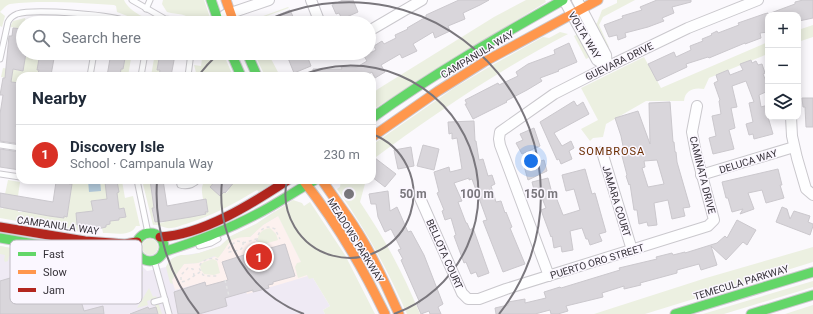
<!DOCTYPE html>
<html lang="en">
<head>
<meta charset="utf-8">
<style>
	:root { --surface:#fff; --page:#f6f6f7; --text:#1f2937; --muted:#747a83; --line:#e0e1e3; --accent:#d93025 }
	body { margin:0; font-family:Roboto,sans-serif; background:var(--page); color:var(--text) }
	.controls { position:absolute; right:12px; top:12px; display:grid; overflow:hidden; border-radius:8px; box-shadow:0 2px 10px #0003 }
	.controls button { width:36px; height:36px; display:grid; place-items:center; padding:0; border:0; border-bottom:1px solid var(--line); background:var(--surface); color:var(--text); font:20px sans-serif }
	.you { position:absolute; left:531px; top:161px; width:14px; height:14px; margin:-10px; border:3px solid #fff; border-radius:50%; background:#1a73e8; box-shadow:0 0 0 6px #1a73e833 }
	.badge { display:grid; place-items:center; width:26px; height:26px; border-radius:50%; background:var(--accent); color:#fff; font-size:13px; font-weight:700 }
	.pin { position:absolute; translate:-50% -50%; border:2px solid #fff; box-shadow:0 1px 4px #0006 }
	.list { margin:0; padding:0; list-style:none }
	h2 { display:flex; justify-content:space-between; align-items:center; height:52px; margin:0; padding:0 16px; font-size:17px }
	h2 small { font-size:13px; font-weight:400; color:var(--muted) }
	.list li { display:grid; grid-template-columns:26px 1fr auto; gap:12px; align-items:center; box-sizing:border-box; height:60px; padding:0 16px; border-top:1px solid var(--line) }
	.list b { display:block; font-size:15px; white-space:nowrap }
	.list p { margin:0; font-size:13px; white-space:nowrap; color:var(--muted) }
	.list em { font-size:13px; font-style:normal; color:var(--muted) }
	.icon { flex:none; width:22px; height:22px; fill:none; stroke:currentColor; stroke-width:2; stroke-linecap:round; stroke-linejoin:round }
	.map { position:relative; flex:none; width:813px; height:314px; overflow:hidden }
	.search { position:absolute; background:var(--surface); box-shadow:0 2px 10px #0003; left:16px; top:16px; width:360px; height:44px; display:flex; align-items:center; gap:10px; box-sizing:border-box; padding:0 14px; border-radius:22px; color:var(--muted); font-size:15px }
	.panel { position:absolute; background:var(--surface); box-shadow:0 2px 10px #0003; left:16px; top:72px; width:360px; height:112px; border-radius:12px }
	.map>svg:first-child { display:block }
</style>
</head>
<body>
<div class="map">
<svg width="813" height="314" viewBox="0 0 813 314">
	<rect width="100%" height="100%" fill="#fbf9fd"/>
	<!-- built -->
	<path fill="#efeaf4" d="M 275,211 L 309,278 L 313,278 L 330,306 L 323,310 L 325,314 L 0,314 L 0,246 L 38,253 L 41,258 L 43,258 L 45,256 L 56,258 L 55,261 L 58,261 L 63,258 L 107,261 L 128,262 L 128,260 L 140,264 L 147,271 L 166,267 L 170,260 L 177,256 L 199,253 L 220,246 L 231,236 L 256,224 Z"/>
	<!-- education -->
	<path fill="#fdf1ef" d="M 278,216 L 308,276 L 247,294 L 246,292 L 206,286 L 205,282 L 175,290 L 172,280 L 184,264 L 198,263 L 217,256 L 222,253 L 228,243 L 233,239 L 240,237 L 250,237 L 263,225 Z"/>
	<!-- green -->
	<g fill="#ecf0e1">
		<path d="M 0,0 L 124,0 C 129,12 148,20 161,23 L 137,23 L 130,17 L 117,12 L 116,6 L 114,5 C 82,3 41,0 10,4 C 6,5 3,9 0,12 L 5,16 L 2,27 L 0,26 Z"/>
		<path d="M 163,0 L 204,0 L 212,23 L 194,23 C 186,12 178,15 167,12 L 162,4 Z"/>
		<path d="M 526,0 L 545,0 L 546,2 L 372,110 L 372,94 L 378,89 L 494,17 Z"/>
		<path d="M 617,0 L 635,0 L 603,17 L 599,25 L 609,47 L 606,48 L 593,25 L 597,23 L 602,10 L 617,3 Z"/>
		<path d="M 288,7 L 289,8 L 261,18 L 256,23 L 253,23 L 255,19 Z"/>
		<path d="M 48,16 L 46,23 L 32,23 L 31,18 Z"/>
		<path d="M 25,18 L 26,23 L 23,23 L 23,29 L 10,27 L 13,21 Z"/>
		<path d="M 813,25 L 813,37 L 801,41 L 798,48 L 798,30 Z"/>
		<path d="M 560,32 L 568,34 C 499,70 434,114 372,160 L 372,145 L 454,88 L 489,67 L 543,37 L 549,38 Z"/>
		<path d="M 578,34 L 590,57 L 586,59 L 574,36 Z"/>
		<path d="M 768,42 L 768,56 L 765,55 L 709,78 L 704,89 C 694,87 685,90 684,101 L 646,101 L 606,124 L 603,137 L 593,138 L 590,141 L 581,129 L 598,120 L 581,88 L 644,57 L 661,88 Z"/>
		<path d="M 27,53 L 40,53 L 39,55 L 42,56 L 38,73 L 58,76 L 20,76 L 20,83 L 11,82 L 11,79 L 1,77 L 3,68 L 23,71 L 23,58 L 26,58 Z"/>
		<path d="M 126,53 L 132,53 L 128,76 L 120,76 L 121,69 L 123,69 Z"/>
		<path d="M 155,53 L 160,53 L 157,69 L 160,70 L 159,76 L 151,76 Z"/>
		<path d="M 196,53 L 223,53 L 233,76 L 197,76 L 194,65 L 201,66 L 202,59 L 195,58 Z"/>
		<path d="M 254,53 L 268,53 L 280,76 L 265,76 Z"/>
		<path d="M 8,180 L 20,182 L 18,196 L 18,212 L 22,212 L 23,210 L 32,211 L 32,213 L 64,218 L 64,216 L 67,217 L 72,185 L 69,184 L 70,180 L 128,180 L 122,181 L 125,198 L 133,196 L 140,226 L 136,226 C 131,237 114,233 103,233 L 102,228 L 106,227 L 106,225 L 110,224 L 110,221 L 119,220 L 119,218 L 126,217 L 124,208 L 104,211 L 102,199 L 92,201 L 93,211 L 77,220 L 78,225 L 82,224 L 82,226 L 88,226 L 89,228 L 94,227 L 94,229 L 98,229 L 98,233 L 73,231 L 0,218 L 0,208 L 3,209 L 8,194 L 5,194 Z"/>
		<path d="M 142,180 L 150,180 L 154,186 L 151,186 L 153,203 L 156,208 L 152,209 L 154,222 L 160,221 L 160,223 L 165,222 L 165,220 L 205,214 L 205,212 L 208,212 L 206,199 L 203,199 C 202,192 200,186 206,180 L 213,184 L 210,187 L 220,196 L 224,192 L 226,193 L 229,190 L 227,188 L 233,181 L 234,182 L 236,180 L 277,180 L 259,192 L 257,190 C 234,204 212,216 186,224 C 181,225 176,228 171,228 C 164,229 159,224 153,225 Z"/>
		<path d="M 341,180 L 366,180 L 360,202 C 385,239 403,273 420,314 L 407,314 C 388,270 365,228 337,189 L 340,187 Z"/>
		<path d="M 293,200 L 302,203 L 304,206 L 310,202 L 345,255 L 375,314 L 325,314 L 323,310 L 330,306 L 313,278 L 309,279 L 307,275 L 298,278 L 295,267 L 297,263 L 301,262 L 278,216 L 263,225 L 250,237 C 227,237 231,243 218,258 L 214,256 L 198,263 L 184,264 L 172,280 L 173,284 L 170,283 L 166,267 L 168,263 L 173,258 L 181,255 L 189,255 L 199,253 L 220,246 L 231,236 L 256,224 Z"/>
		<path d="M 270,228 L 276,234 L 278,240 L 258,246 C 256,237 260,229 270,228 Z"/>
		<circle cx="150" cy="247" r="8"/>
		<path d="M 0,246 L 38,253 L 41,258 L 44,258 L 22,264 L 22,259 L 9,256 L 8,261 L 5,262 L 4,260 L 5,255 L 0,254 Z"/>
		<path d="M 813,247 L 813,262 L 645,314 L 594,314 L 706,278 Z"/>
		<path d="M 213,259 L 217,261 L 220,273 L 214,275 L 204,274 L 201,270 L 200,265 L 204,262 Z"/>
		<path d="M 107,261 L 131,262 L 143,272 L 141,283 L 138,280 L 132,268 L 124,266 L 108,266 L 106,264 Z"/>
		<path d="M 813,281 L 813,287 L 724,314 L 703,314 Z"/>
		<path d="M 149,288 L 153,297 L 156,296 L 162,314 L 158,314 L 153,299 L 147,301 L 148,305 L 137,308 Z"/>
		<path d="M 813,305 L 813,314 L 785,314 Z"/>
	</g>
	<!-- water -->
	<path fill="#b2c9da" d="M 88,180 L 100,180 L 101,191 L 89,192 Z"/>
	<!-- building -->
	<g fill="#d9d6db" stroke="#cbc8cd" fill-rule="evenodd">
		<path d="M 343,0 L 353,0 L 358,12 L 342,19 L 339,13 L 336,14 L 332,5 Z"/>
		<path d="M 459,0 L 489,0 L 480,5 L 463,13 L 465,19 L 448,26 L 450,31 L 435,38 L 433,32 L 413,44 L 417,51 L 402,58 L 400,54 L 381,65 L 385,72 L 375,78 L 372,72 L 365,76 L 313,76 L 313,69 L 342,69 L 341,67 L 357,67 L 367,61 L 364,56 L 376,50 L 374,46 L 382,41 L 384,44 L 396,38 L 395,35 L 408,29 L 407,28 L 426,17 L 426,15 Z"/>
		<path d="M 657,0 L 691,0 L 691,2 L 672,7 L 674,13 L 662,18 L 664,21 L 648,27 L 625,33 L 626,37 L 618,40 L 617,35 L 609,37 L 604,25 L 623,18 L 622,16 L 642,10 L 640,7 Z"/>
		<path d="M 803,0 L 813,0 L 813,18 L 799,21 L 798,15 L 768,15 L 768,32 L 760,33 L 761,38 L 745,44 L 745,43 L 709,58 L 708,57 L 686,64 L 687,67 L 657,81 L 648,64 L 674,52 L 676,57 L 691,50 L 690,46 L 703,41 L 702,39 L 712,35 L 711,34 L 717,31 L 718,33 L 739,25 L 738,23 L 764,14 L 768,13 L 768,14 L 795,4 L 795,2 Z"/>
		<path d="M 290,10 L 296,23 L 260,23 Z"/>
		<path d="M 13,28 L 23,29 L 23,53 L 26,53 L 23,71 L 13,69 L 11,82 L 20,83 L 20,100 L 16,127 L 20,127 L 20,144 L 0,141 L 0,114 L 3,95 L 0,95 L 3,78 L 5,78 L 9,36 L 12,36 Z"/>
		<path d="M 569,43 L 577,62 L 558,70 L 559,71 L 540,78 L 542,81 L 527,90 L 506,101 L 507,102 L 473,119 L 465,104 L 467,104 L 465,100 L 498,83 L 499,85 L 518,76 L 516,72 L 528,64 L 555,54 L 554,50 Z"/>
		<path d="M 40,53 L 55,53 L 51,75 L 38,73 L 39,70 L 37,70 Z"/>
		<path d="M 111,53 L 126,53 L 123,69 L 121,69 L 120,76 L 107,76 Z"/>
		<path d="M 160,53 L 175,55 L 171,76 L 159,76 L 160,70 L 157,70 Z"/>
		<path d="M 286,53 L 306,53 L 311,66 L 294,73 Z"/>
		<path d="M 751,60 L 752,63 L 756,61 L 758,65 L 762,64 L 765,73 L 763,74 L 768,86 L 768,91 L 759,95 L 761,107 L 768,105 L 768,117 L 773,134 L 754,139 L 753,134 L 749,135 L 746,124 L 753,122 L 749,103 L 754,102 L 746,81 L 732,86 L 737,107 L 731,108 L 735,128 L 729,130 L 734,149 L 713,154 L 709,138 L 716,136 L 712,116 L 721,114 L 719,101 L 720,100 L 714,83 L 718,81 L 716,75 L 728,70 L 730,75 L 743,70 L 740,64 Z"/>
		<path d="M 802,98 L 813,98 L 813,127 L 806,127 L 805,107 L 803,107 Z"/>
		<path d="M 574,101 L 577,106 L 583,102 L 589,114 L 554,133 L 562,146 L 571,141 L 574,148 L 569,151 L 572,159 L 561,164 L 559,159 L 557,160 L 540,122 Z"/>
		<path d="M 670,102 L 673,142 L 674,142 L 675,152 L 676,152 L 677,162 L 690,207 L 683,208 L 685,216 L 672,219 L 668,200 L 654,203 L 657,225 L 648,226 L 647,222 L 639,224 L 637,210 L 634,210 L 630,184 L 629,185 L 626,176 L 627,175 L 622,156 L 625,156 L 621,136 L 615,118 L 638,111 L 650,144 L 649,103 ZM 657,160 L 664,184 L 648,187 L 642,168 L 645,167 L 644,161 Z"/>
		<path d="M 474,121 L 475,141 L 476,141 L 479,160 L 483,159 L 488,176 L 492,175 L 495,184 L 491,186 L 496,202 L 501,201 L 505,213 L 506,212 L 512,227 L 510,228 L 525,264 L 503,272 L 483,221 L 487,220 L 472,179 L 469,180 L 469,178 L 454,183 L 462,201 L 458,202 L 466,223 L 467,223 L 470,230 L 473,228 L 489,273 L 478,277 L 476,272 L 471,274 L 466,262 L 464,263 L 454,236 L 456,235 L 451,218 L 445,220 L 442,211 L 444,210 L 437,193 L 439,192 L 434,172 L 449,167 L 450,172 L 462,169 L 457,138 L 452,139 L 452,133 L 449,134 L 448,122 Z"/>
		<path d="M 534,128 L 540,146 L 522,154 L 516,143 L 523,140 L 520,134 Z"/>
		<path d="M 423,145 L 439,149 L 434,170 L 417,166 Z"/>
		<path d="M 411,147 L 414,166 L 398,169 L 394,150 Z"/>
		<path d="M 0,149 L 20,152 L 20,170 L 0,167 Z"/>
		<path d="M 375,158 L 396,174 L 385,187 L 372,177 L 372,162 Z"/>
		<path d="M 544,160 L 547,171 L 528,180 L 524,166 Z"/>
		<path d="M 585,169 L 592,194 L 595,193 L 606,232 L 599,234 L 602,241 L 590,245 L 588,239 L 586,239 L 582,228 L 570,231 L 573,250 L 562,252 L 561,246 L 554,248 L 552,236 L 551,237 L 541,210 L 546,208 L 540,193 L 535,194 L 532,182 L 548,178 L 553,197 L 556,197 L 563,215 L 564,215 L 580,210 L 574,189 L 566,191 L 562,175 Z"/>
		<path d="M 778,169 L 782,185 L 780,185 L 784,198 L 766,203 L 762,190 L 748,193 L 754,209 L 740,214 L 743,209 L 732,212 L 728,198 L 726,198 L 722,182 Z"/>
		<path d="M 61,180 L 70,180 L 69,184 L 72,184 L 67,217 L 64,216 L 64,218 L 49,216 L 0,207 L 0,193 L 53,202 L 56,182 L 61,183 Z"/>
		<path d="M 150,180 L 163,180 L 167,206 L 206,199 L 208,212 L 205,212 L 206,214 L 191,217 L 160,222 L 160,221 L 155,222 L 152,208 L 154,208 Z"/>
		<path d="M 216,180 L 236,180 L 225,193 L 224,192 L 220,196 L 210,187 Z"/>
		<path d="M 117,181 L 119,192 L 117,193 L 119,209 L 124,208 L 126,217 L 119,218 L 119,220 L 110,221 L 110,224 L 106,225 L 106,227 L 102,228 L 94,229 L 94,227 L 88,228 L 88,226 L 82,226 L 82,224 L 77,225 L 76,213 L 93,211 L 91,201 L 107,199 L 105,182 Z"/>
		<path d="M 388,191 L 390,211 L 397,207 L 408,232 L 411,231 L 424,255 L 443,304 L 438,307 L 441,314 L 430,314 L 429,311 L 421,314 L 417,305 L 420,303 L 401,260 L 403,259 L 398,250 L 401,249 L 391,229 L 385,232 L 378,217 L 376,204 L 371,204 L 369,194 Z"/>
		<path d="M 782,207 L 787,209 L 790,219 L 794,211 L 810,216 L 808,222 L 813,224 L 813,226 L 810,235 L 776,222 Z"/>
		<path d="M 737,220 L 756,230 L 747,245 L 743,242 L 726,260 L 711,246 L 717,265 L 701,270 L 699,264 L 677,270 L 677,273 L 640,283 L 641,285 L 624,289 L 624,286 L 602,293 L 603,297 L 566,306 L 568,311 L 558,314 L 551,314 L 550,310 L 535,314 L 496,314 L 495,308 L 508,305 L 508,302 L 525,299 L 525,303 L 546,298 L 544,292 L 560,287 L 561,288 L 620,270 L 619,268 L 657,259 L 656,257 L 672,253 L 673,255 L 685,252 L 685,253 L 717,243 L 725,236 L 727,238 Z"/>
		<path d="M 285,244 L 295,276 L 273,282 L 273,284 L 268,285 L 269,288 L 253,292 L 253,290 L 225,298 L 227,306 L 199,314 L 178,314 L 174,292 L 205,282 L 206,286 L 228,280 L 222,262 L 263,249 L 263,250 Z"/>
		<path d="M 72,270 L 84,311 L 103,306 L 104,314 L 0,314 L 0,281 L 10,278 L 13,287 Z"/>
		<path d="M 148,307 L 149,309 L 156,307 L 158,314 L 130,314 Z"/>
	</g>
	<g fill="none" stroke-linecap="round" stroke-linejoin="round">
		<defs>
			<g id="lane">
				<path d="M 132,0 L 165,19 L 183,21 L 186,23"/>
				<path d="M 146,9 L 150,0"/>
				<path d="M 0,59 L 8,22 C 10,18 12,16 17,14 C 33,9 116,14 130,23"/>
				<path d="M 90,76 L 94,53"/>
				<path d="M 141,76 L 144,59 L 144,53"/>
				<path d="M 188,76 L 191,53"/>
				<path d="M 0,145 L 20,148"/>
				<path d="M 0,174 L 20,177"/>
				<path d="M 137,180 L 148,233"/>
				<path d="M 179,180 L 180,185 C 187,187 193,185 198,180"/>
				<path d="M 199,246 L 211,243 L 218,239"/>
				<path d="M 154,260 L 169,314"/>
				<path d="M 154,302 L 165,299"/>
			</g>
			<g id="street">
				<path d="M 311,0 L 320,23"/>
				<path d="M 564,0 L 597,60 L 607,67"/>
				<path d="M 577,0 L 606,55 L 607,67"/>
				<path d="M 225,15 L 269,0"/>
				<path d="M 369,31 L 422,0"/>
				<path d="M 791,117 L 792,136 L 797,158 L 806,189 L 813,195"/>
				<path d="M 602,152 L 632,250"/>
				<path d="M 701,175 L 794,147"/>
				<path d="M 420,198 L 462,293 L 468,299 L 479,299 L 506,289 L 708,226 L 714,220 L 696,153 L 692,132 L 697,106"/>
				<path d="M 549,276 L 500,145 L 499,139 L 500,132 L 554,94 L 607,67 L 688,28 L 758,0"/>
			</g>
			<g id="fast">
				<path d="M 211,0 L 219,23"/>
				<path d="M 231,53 L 241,76"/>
				<path d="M 247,53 L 257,76"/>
				<path d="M 372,118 C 433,74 498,37 563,0"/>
				<circle cx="150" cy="247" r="14"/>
				<path d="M 0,238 L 74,251 L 130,253 L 139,256"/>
				<path d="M 163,252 C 195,242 227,230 257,214 C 277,204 295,191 315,180"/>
				<path d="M 675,314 L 813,272"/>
				<path d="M 751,314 L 813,295"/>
			</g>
			<g id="slow">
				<path d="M 226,0 L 234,23"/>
				<path d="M 372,137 L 438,91 L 484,62 L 598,0"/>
				<path d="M 303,180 C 336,222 362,266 385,314"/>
				<path d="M 322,180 C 333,197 346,213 357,231 C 374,257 386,286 399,314"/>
			</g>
			<g id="jam">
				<path d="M 0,227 L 85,241 L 125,244 L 137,242"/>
				<path d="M 160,237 C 203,235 253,203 288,180"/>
			</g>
		</defs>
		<!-- lane casing -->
		<use href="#lane" stroke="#cac8cd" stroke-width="7"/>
		<!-- street casing -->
		<use href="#street" stroke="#cac8cd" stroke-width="12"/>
		<!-- fast casing -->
		<use href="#fast" stroke="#cac8cd" stroke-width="11"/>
		<!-- slow casing -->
		<use href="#slow" stroke="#cac8cd" stroke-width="11"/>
		<!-- jam casing -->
		<use href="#jam" stroke="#cac8cd" stroke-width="11"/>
		<!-- path -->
		<g stroke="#e3e3e4" stroke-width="1.5" stroke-dasharray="3 3" stroke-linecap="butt">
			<path d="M 237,241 L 243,242 L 243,247 L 240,250 L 229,252 L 228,249 L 231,245 Z"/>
			<path d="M 243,243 L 256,239"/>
			<path d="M 257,247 C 255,236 262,222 275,229 L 280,239"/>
			<path d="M 218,260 C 212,256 200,260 199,268 L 203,275 L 209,276 L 219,276"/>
			<path d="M 194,276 L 193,269 L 188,268 L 181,275 L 181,282 L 186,281 L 200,272"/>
			<path d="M 225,280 L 229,296"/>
			<path d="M 137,282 L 141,284"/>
		</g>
		<!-- lane -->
		<use href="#lane" stroke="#fefeff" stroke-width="5"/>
		<!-- street -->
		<use href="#street" stroke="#fefeff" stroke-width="10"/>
		<!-- fast -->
		<use href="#fast" stroke="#63d668" stroke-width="9"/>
		<!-- slow -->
		<use href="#slow" stroke="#ff974d" stroke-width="9"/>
		<!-- jam -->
		<use href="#jam" stroke="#b3261e" stroke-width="9"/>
	</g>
	<!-- distance rings -->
	<g fill="none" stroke="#7a777d" stroke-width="2">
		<path d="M372 134A64 64 0 1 1 287 180"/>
		<path d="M304 314A128 128 0 0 1 222 181M300 76A128 128 0 1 1 394 314"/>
		<path d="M199 314A192 192 0 0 1 157 181M198 76A192 192 0 0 1 218 54M262 23A192 192 0 0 1 499 314"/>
	</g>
	<g text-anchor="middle" stroke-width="3" stroke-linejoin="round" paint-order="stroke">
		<!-- street labels -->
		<g font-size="10" fill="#353138" stroke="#fbf7ff">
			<text transform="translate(585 35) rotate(59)" y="4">VOLTA WAY</text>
			<text transform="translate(477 54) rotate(-31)" y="4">CAMPANULA WAY</text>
			<text transform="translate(619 61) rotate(-26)" y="4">GUEVARA DRIVE</text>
			<text transform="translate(748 161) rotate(-17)" y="4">DELUCA WAY</text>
			<text transform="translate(703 175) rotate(76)" y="4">CAMINATA DRIVE</text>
			<text transform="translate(617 201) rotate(73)" y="4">JAMARA COURT</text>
			<text transform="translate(58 225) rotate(8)" y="4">CAMPANULA WAY</text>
			<text transform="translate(356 240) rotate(58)" y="4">MEADOWS PARKWAY</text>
			<text transform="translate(445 254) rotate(66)" y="4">BELLOTA COURT</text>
			<text transform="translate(597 261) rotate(-17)" y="4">PUERTO ORO STREET</text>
			<text transform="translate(741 282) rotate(-17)" y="4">TEMECULA PARKWAY</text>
		</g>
		<!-- neighbourhood labels -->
		<g font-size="11" letter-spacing="1" fill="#6a2d01" stroke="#fbf7ff">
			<text x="612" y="155">SOMBROSA</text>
		</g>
	</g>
	<!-- legend -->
	<rect x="10" y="240" width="132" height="64" rx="6" fill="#fbf7ff" stroke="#c0bcc3" stroke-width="1"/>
	<rect x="18" y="252" width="18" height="4" fill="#63d668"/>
	<rect x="18" y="270" width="18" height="4" fill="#ff974d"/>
	<rect x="18" y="288" width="18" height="4" fill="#b3261e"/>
	<g font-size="11" fill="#353138">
		<text x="43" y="258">Fast</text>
		<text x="43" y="276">Slow</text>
		<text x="43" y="294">Jam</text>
	</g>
	<circle cx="349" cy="194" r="6" fill="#7a777d" stroke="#fbf7ff" stroke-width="2"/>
	<g font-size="12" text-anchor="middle" font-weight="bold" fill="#7a777d" stroke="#fbf7ff" stroke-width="3" stroke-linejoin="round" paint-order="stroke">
		<text x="413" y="198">50 m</text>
		<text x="477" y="198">100 m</text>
		<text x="541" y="198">150 m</text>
	</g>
</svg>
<div class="controls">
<button>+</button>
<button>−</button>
<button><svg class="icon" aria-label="layers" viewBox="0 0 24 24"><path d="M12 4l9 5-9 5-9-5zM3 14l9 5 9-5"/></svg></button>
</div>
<div class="you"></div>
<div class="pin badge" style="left:259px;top:257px">1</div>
<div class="search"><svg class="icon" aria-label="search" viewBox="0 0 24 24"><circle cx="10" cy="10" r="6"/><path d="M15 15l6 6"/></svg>Search here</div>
<section class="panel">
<h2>Nearby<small></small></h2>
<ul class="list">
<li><span class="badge">1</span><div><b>Discovery Isle</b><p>School · Campanula Way</p></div><em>230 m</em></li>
</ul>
</section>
</div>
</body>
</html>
